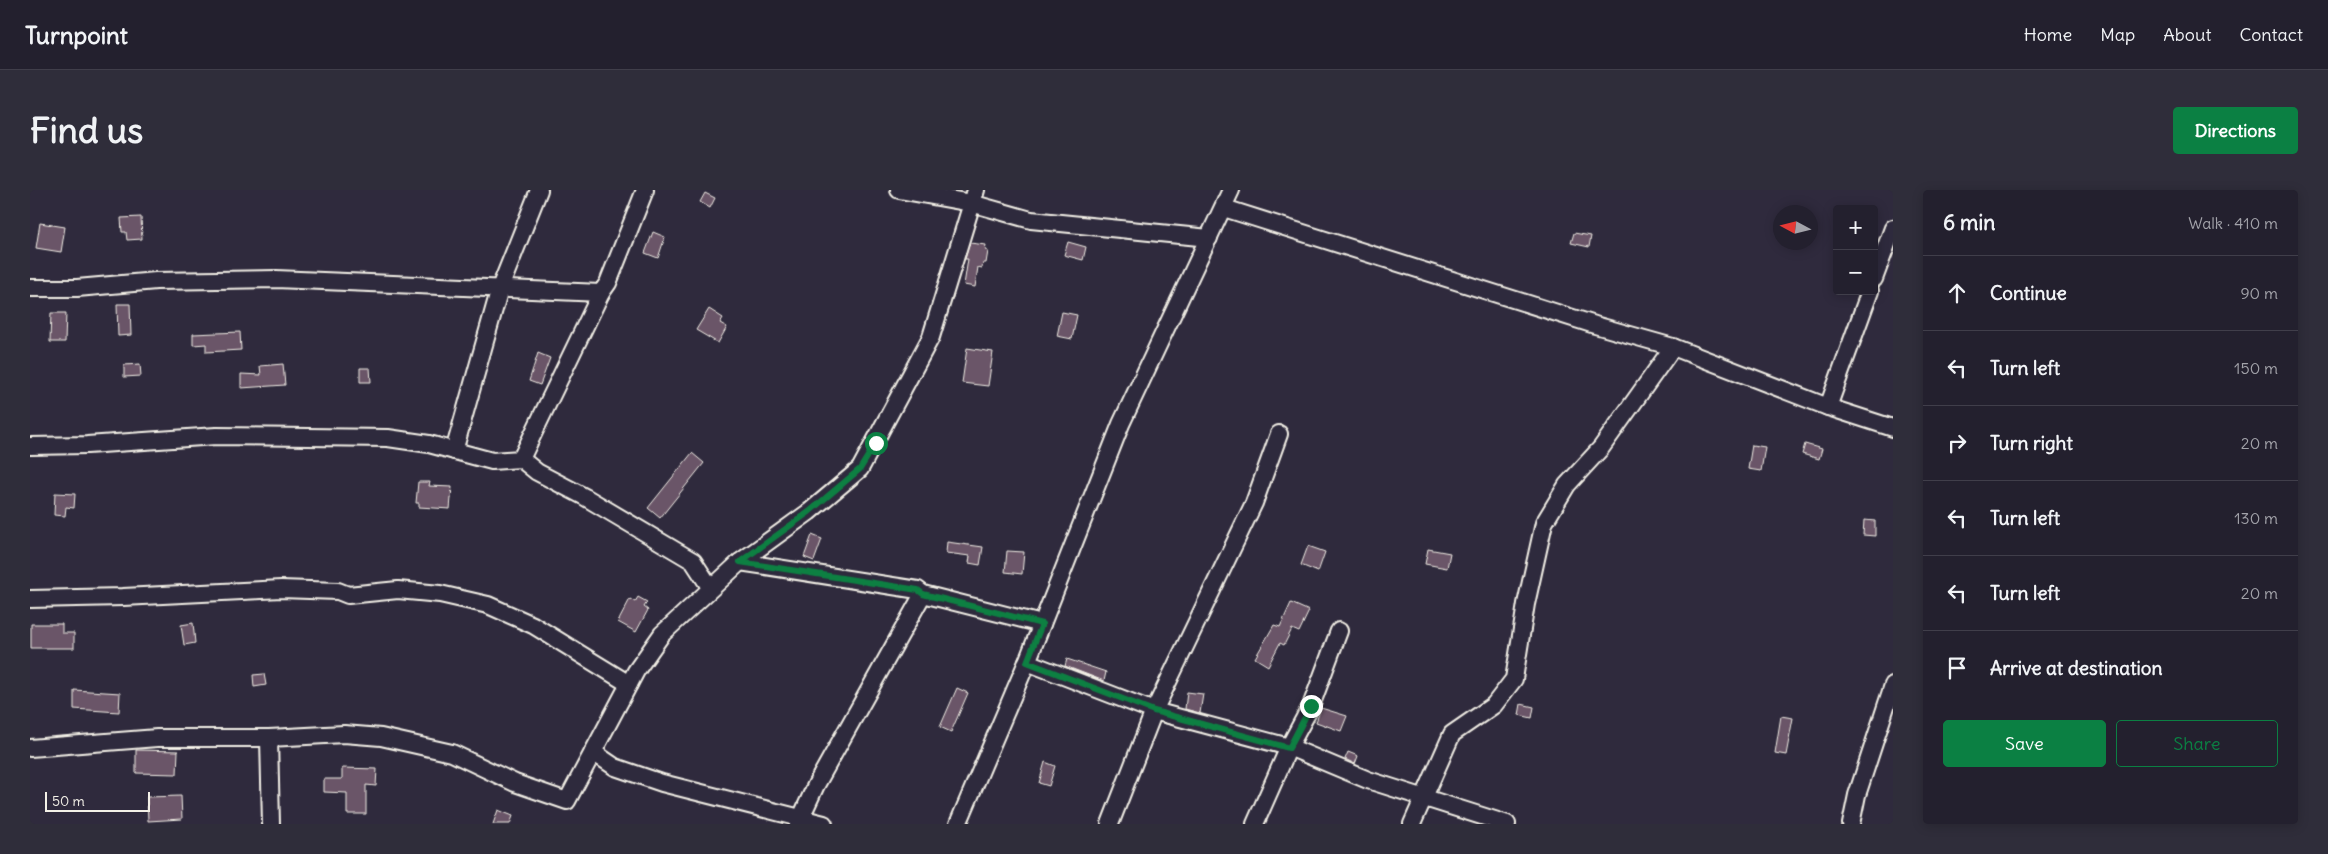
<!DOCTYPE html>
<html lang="en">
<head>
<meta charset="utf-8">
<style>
	:root { --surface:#23202e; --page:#2f2d3a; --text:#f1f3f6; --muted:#a3a3aa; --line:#403e4a; --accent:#0b8043 }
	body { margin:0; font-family:Delius,sans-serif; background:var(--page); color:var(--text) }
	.controls { position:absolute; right:15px; top:15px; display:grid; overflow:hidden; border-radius:5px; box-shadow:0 2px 12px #0003 }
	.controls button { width:45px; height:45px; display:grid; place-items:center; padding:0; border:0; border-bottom:1px solid var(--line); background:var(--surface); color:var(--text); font:25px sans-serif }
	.compass { position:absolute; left:1743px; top:15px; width:45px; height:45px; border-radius:50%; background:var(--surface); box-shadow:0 2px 12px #0003; rotate:277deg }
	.scale { position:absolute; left:15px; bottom:12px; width:105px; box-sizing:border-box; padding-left:5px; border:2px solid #f4f1e8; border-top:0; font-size:14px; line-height:18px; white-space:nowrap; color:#f4f1e8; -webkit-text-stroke:4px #2f2a3d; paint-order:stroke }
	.stop { position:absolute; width:15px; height:15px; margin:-11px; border:4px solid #0b8043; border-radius:50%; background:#fff }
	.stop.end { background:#0b8043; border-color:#fff; box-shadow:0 1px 5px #0008 }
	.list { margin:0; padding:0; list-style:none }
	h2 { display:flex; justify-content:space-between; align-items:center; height:65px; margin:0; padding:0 20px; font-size:21px }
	h2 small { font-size:16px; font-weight:400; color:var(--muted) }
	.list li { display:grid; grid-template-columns:32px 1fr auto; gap:15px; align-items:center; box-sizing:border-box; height:75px; padding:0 20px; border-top:1px solid var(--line) }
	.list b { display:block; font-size:19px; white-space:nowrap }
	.list em { font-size:16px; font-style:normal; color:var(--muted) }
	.actions { display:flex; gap:10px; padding:15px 20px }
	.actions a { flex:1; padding:11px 0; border:1px solid var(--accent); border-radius:5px; text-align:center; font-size:18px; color:var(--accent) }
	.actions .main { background:var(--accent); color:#fff }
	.icon { flex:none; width:28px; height:28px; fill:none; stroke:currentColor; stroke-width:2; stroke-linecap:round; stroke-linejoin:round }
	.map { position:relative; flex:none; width:1863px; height:634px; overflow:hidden; border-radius:5px }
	header { display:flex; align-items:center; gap:30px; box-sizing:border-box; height:70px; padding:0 25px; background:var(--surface); border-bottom:1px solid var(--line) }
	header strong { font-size:24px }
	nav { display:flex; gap:28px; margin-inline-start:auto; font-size:18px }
	.intro { display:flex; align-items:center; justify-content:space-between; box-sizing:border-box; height:120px; padding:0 30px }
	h1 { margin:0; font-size:35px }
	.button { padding:12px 22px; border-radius:5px; background:var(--accent); color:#fff; font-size:18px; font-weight:700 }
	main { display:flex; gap:30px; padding:0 30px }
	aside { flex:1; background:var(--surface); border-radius:5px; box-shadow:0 2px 12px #0003 }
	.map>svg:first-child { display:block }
</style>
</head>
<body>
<header>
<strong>Turnpoint</strong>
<nav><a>Home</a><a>Map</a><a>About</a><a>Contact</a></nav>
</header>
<div class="intro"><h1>Find us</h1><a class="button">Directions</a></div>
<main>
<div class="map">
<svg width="1863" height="634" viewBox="0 0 1863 634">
	<rect width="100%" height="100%" fill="#2f2a3d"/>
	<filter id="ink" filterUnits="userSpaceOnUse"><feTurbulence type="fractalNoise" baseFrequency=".02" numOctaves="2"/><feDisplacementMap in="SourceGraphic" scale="10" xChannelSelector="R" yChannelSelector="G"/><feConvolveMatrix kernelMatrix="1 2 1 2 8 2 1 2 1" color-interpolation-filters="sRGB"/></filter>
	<g filter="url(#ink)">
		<!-- building -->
		<g fill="#6b5568" stroke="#f4f1e8">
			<path d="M 675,3 L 685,8 L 680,18 L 670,12 Z"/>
			<path d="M 111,27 L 112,49 L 97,50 L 96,42 L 92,42 L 91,28 Z"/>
			<path d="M 10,33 L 35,37 L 31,62 L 6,58 Z"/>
			<path d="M 623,42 L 635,47 L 628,68 L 615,63 Z"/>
			<path d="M 1544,43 L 1561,46 L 1559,57 L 1541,53 Z"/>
			<path d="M 1038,52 L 1056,57 L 1053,70 L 1034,65 Z"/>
			<path d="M 940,53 L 956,55 L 955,60 L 958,61 L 956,73 L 953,73 L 952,78 L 948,77 L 945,97 L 934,95 L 938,69 L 935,69 Z"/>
			<path d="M 87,114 L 100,114 L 101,145 L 88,146 Z"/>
			<path d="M 679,119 L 693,128 L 690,133 L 697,137 L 688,153 L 666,140 Z"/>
			<path d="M 1032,122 L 1047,125 L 1042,149 L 1027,146 Z"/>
			<path d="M 21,123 L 36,123 L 35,152 L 20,152 Z"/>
			<path d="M 210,142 L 211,160 L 176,162 L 176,154 L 163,155 L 163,144 Z"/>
			<path d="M 937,158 L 963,162 L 958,196 L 932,193 Z"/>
			<path d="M 508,163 L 520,168 L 510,195 L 499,191 Z"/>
			<path d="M 110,174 L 111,186 L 94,187 L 94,175 Z"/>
			<path d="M 253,174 L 255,195 L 211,198 L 211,184 L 231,185 L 230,176 Z"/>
			<path d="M 330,178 L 340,178 L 341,192 L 330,192 Z"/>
			<path d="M 1775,254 L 1792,259 L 1789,269 L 1772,264 Z"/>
			<path d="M 1722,255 L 1735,257 L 1731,281 L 1718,279 Z"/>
			<path d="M 662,263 L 674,273 L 630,328 L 618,318 Z"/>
			<path d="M 388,292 L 400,292 L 399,296 L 422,297 L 420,319 L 389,317 L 389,313 L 386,313 Z"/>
			<path d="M 25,303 L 45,304 L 44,318 L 36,317 L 35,326 L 24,325 Z"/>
			<path d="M 1834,330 L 1845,331 L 1845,346 L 1833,345 Z"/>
			<path d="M 782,345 L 792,349 L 784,371 L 774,367 Z"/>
			<path d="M 917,352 L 953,357 L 950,375 L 939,373 L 940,366 L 916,363 Z"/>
			<path d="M 1278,356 L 1295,362 L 1288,382 L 1271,375 Z"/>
			<path d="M 1398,359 L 1420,363 L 1417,378 L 1395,374 Z"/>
			<path d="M 977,361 L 994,362 L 992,384 L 975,382 Z"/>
			<path d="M 608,407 L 617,412 L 614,417 L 618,420 L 606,442 L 588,432 L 600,409 L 605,412 Z"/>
			<path d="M 1261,413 L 1279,421 L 1269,442 L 1262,439 L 1254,455 L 1250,453 L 1238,476 L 1225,468 L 1244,435 L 1250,437 Z"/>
			<path d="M 163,433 L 165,453 L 154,455 L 151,435 Z"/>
			<path d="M 1,434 L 32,434 L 32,443 L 44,443 L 44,458 L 1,458 Z"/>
			<path d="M 1037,469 L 1076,482 L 1074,491 L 1035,476 Z"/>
			<path d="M 234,484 L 236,495 L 224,497 L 223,485 Z"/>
			<path d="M 927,498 L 938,503 L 921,542 L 910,537 Z"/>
			<path d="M 44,500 L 90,503 L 89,522 L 44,519 Z"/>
			<path d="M 1157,502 L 1173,504 L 1170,523 L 1155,519 Z"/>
			<path d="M 1491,514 L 1504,517 L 1502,528 L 1489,525 Z"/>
			<path d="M 1291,518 L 1317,526 L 1311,541 L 1286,532 Z"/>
			<path d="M 1751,526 L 1763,528 L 1756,565 L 1745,563 Z"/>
			<path d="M 106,560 L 148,561 L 147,584 L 106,583 Z"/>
			<path d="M 1318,562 L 1328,566 L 1325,574 L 1315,569 Z"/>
			<path d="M 1015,572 L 1025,576 L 1019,596 L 1009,593 Z"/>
			<path d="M 312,578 L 347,579 L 346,596 L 336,595 L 336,624 L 317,624 L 317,603 L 294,602 L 294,589 L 312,589 Z"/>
			<path d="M 151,606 L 152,629 L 118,631 L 117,607 Z"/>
			<path d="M 468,620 L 483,626 L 480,634 L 463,634 Z"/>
		</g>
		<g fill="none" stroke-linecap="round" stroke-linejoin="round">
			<defs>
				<g id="minor">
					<path d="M 869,0 L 941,13 L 1001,30 L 1179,48"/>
					<path d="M 1194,18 L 1565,135 L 1643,157 L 1798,217 L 1840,101"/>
					<path d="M 1844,89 L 1863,38"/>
					<path d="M 0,98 L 47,98 L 126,91 L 246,89 L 571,103 L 578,93 L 615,0"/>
					<path d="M 1798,217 L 1863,238"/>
					<path d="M 0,256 L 57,255 L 186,246 L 358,248 L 399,254 L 462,271 L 491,269 L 571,103"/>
					<path d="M 424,261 L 470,98 L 509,0"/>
					<path d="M 491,269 L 507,282 L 555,307 L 663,371 L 680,397"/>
					<path d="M 710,372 L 888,400 L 893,404 L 786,595 L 768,634"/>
					<path d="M 893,404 L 1012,434"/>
					<path d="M 0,409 L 93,407 L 251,399 L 308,401 L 318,405 L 368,400 L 410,404 L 458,415 L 503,435 L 599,494"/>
					<path d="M 997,472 L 1124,521 L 1259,557 L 1338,590 L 1477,634"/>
					<path d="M 239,548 L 241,634"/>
					<path d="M 0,558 L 127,548 L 239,548 L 314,544 L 351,547 L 422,563 L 485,593 L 537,611 L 606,481 L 632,444 L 710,372 L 779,322 L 830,279 L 901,147 L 946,0"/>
					<path d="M 563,562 L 585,577 L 632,593 L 794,634"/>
					<path d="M 928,634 L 997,472 L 1091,234 L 1201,0"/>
					<path d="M 1080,634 L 1124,521 L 1224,313 L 1249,244"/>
					<path d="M 1225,634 L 1259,557 L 1281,516 L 1309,441"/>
					<path d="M 1382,634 L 1422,544 L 1464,515 L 1484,489 L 1496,414 L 1514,333 L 1537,295 L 1571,258 L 1643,157"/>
					<path d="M 1821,634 L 1827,605 L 1863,495"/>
				</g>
			</defs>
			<!-- minor casing -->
			<use href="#minor" stroke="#f4f1e8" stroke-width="20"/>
			<!-- minor -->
			<use href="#minor" stroke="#2f2a3d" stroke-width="16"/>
		</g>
	</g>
	<g fill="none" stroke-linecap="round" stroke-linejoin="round" filter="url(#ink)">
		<!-- route -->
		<path stroke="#0b8043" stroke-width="6" d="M 846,253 L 830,279 L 779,322 L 710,372 L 888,400 L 893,404 L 1012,434 L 997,472 L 1124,521 L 1259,558 L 1281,516"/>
	</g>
</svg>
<div class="controls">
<button>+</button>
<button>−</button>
</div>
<svg class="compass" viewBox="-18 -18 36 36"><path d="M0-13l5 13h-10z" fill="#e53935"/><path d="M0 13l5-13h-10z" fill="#a3a3aa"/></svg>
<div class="scale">50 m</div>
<div class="stop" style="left:846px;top:253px"></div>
<div class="stop end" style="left:1281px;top:516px"></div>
</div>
<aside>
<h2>6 min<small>Walk · 410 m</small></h2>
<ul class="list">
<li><svg class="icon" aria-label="ahead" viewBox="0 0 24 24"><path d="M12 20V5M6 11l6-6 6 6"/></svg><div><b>Continue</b></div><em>90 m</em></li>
<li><svg class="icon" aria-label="left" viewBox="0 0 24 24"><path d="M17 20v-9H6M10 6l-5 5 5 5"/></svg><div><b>Turn left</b></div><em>150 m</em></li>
<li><svg class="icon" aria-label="right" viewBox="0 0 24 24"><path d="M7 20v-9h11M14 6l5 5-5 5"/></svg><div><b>Turn right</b></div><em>20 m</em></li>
<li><svg class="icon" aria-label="left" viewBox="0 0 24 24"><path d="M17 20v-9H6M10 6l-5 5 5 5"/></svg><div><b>Turn left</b></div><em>130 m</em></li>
<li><svg class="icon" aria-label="left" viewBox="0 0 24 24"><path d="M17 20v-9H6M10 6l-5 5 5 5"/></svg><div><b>Turn left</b></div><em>20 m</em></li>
<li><svg class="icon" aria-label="arrive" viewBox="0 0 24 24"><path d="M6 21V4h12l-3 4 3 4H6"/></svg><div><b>Arrive at destination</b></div></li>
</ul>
<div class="actions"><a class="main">Save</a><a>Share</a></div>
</aside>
</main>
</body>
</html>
